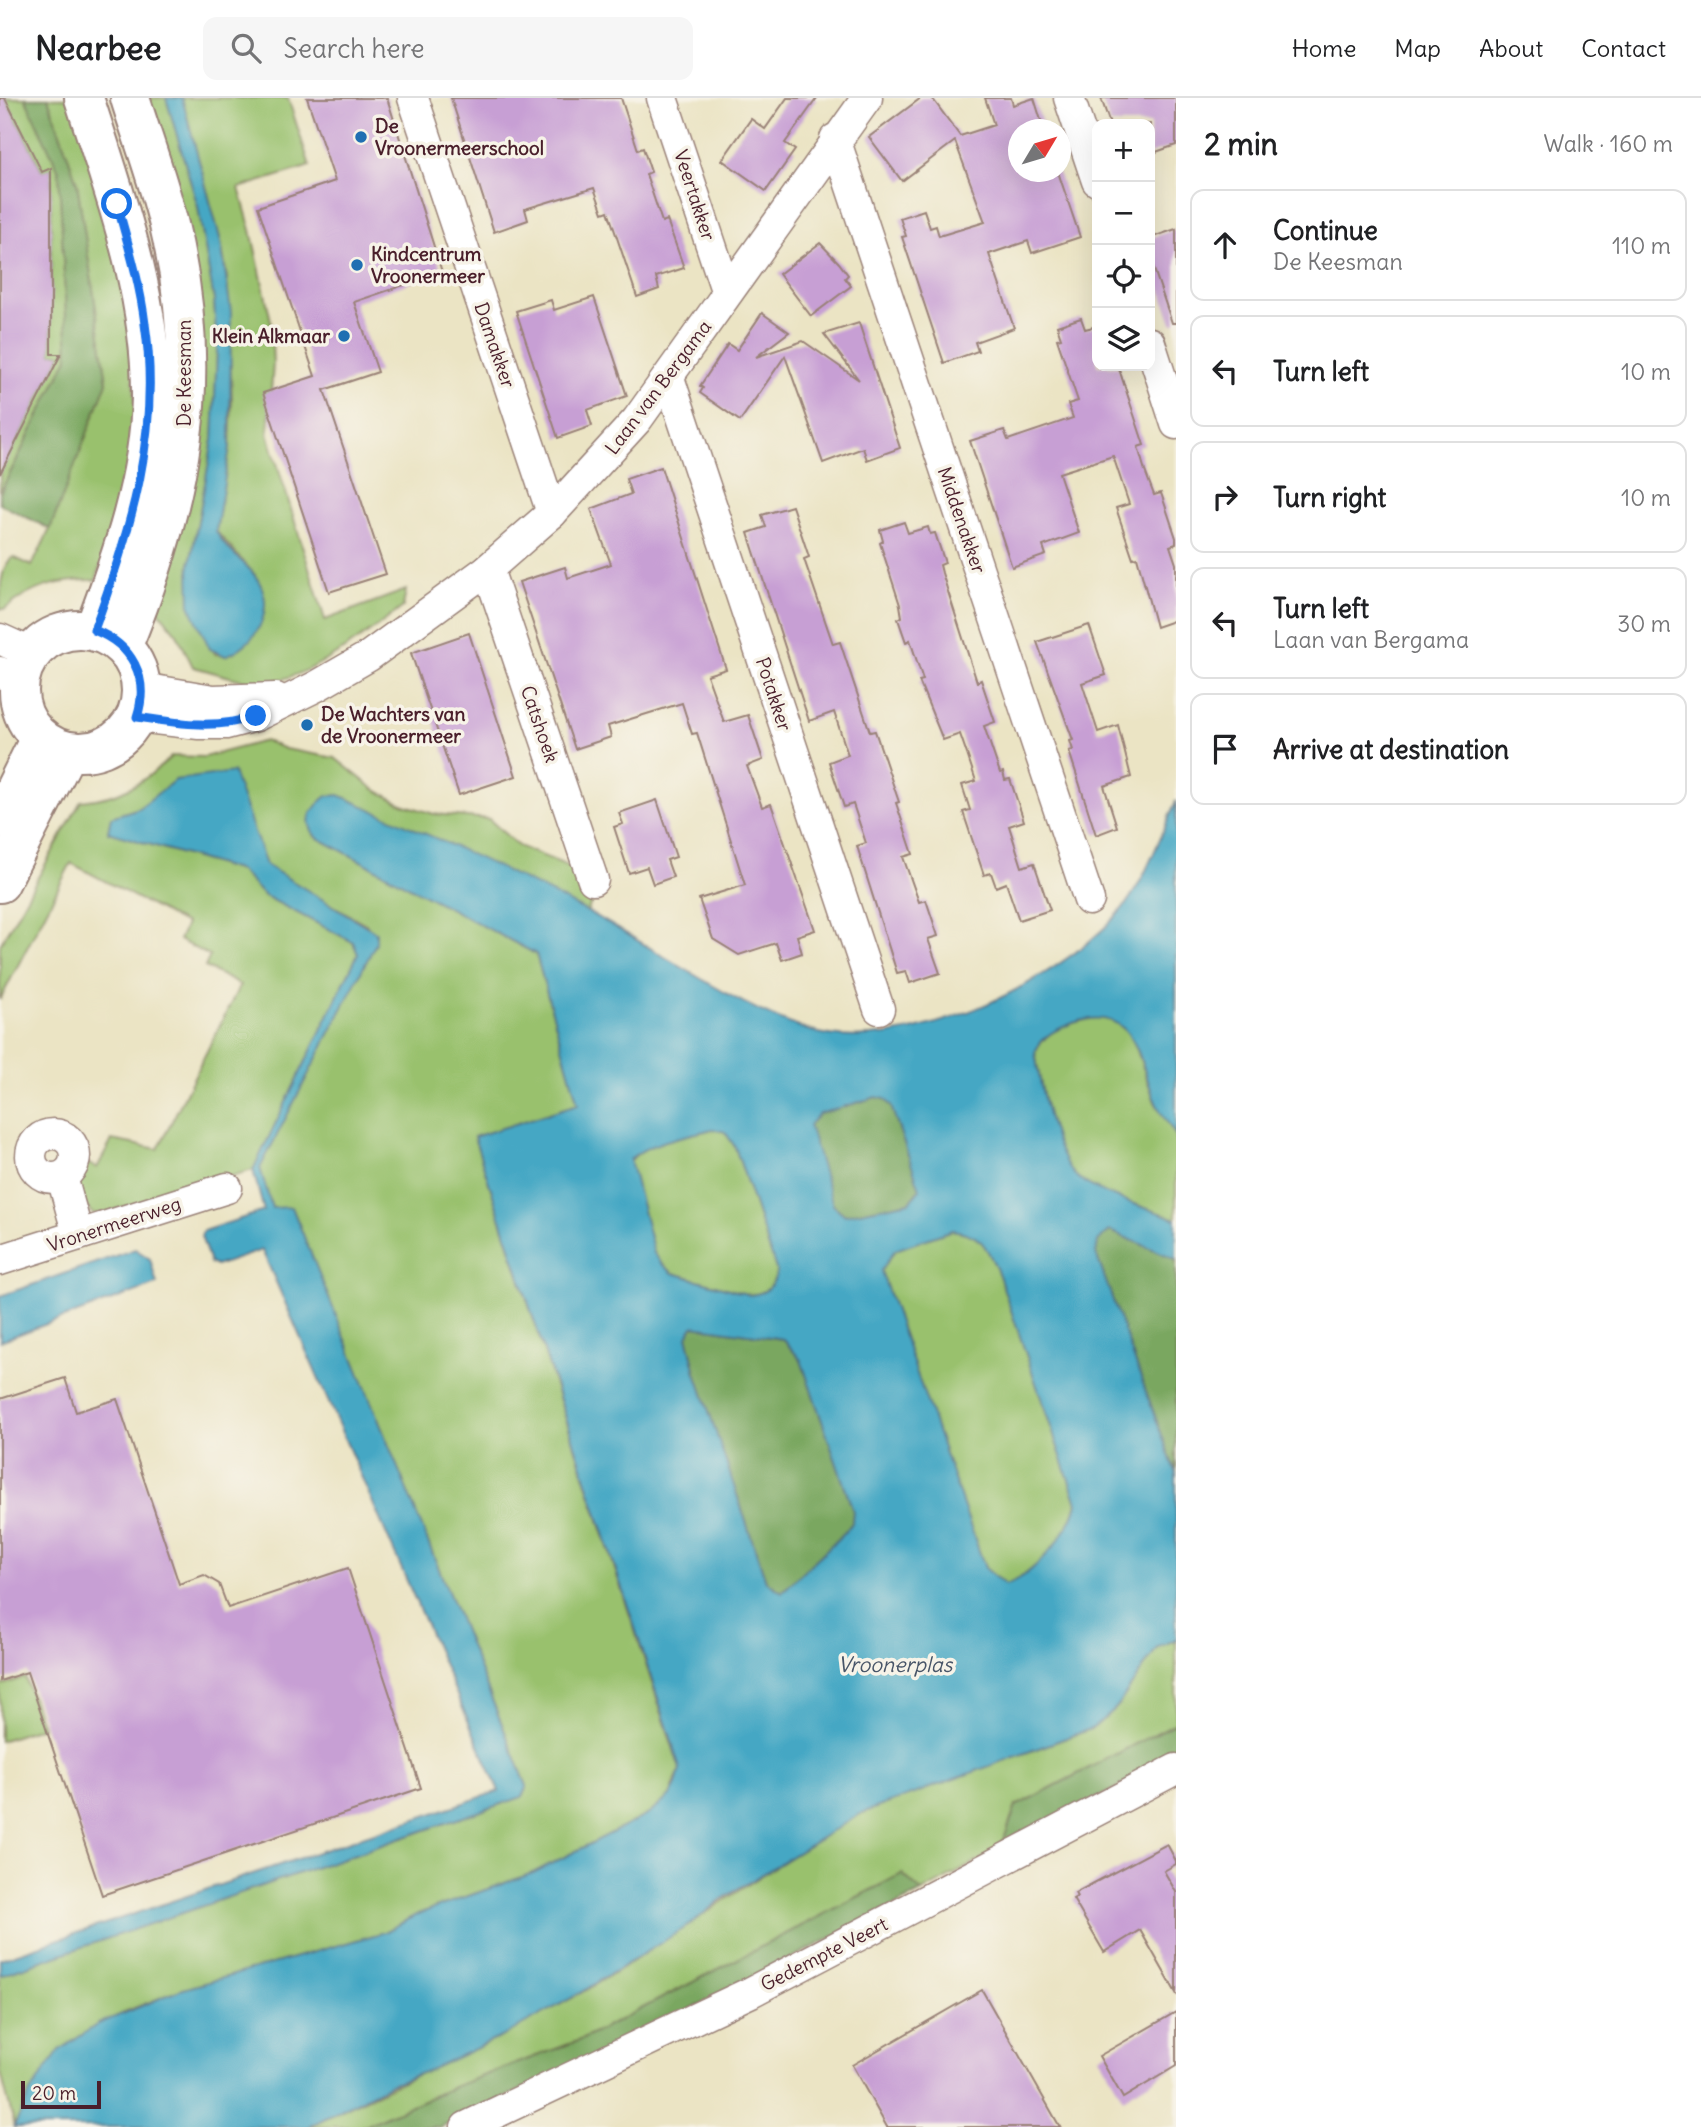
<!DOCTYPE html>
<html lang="en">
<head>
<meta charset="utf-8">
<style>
	:root { --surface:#fff; --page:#f6f6f6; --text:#202124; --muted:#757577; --line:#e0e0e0 }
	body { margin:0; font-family:Delius,sans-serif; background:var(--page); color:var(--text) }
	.controls { position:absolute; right:21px; top:21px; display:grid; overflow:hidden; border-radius:14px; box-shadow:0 7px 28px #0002 }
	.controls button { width:63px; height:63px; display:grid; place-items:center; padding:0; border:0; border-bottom:2px solid var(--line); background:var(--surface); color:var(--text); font:35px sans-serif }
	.compass { position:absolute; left:1008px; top:21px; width:63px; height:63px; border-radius:50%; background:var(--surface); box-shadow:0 7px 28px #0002; rotate:52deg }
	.scale { position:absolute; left:21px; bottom:18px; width:80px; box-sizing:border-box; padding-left:7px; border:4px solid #4a1f2b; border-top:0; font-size:19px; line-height:24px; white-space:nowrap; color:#4a1f2b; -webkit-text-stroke:5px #f7f3e8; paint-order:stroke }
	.stop { position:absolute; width:21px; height:21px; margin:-16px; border:5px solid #1a73e8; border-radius:50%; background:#fff }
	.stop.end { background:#1a73e8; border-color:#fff; box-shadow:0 2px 7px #0008 }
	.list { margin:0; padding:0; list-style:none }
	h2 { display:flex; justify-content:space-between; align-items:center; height:91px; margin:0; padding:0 28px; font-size:30px }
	h2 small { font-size:23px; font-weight:400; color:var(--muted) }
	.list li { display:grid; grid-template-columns:46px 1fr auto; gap:21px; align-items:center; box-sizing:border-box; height:112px; margin:0 14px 14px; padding:0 14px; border:2px solid var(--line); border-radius:14px }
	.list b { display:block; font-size:26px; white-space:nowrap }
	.list p { margin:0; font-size:23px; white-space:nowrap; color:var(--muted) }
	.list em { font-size:23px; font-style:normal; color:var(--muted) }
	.icon { flex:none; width:38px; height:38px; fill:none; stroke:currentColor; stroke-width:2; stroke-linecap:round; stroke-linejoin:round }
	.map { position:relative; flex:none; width:1176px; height:2029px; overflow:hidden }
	header { display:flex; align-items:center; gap:42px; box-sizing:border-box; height:98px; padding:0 35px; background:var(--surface); border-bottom:2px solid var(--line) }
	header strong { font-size:33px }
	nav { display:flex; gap:38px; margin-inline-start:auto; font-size:24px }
	.search { width:490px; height:63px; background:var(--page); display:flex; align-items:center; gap:18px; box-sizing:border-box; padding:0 24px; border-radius:14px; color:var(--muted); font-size:26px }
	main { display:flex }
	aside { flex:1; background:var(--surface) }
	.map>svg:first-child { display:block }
</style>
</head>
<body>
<header>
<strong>Nearbee</strong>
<div class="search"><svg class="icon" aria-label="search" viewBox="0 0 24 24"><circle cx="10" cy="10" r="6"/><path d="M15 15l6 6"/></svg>Search here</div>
<nav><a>Home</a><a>Map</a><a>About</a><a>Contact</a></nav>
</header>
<main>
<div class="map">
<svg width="1176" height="2029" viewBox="0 0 1176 2029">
	<rect width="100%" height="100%" fill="#f7f3e8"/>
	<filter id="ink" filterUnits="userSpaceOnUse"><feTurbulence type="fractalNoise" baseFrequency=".0143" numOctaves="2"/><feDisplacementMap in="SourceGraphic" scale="14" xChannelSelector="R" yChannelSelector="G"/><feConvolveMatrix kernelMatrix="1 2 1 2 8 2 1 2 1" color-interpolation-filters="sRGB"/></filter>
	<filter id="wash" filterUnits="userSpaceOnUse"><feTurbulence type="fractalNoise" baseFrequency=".00686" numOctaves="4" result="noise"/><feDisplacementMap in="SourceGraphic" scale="28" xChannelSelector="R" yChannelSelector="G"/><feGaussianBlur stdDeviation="1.57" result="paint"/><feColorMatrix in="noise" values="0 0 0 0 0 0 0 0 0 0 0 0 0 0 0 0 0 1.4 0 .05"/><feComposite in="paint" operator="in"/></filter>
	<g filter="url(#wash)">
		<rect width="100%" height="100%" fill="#ebe4c4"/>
		<!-- green -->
		<g fill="#99c16d" stroke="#72704c" stroke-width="2">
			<path d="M 5,0 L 25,0 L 59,72 L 68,260 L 0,395 L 0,375 L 61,256 L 51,256 L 51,71 L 42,74 Z"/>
			<path d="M 48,0 L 70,0 L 123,160 L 139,345 L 96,482 C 59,482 34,488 5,511 L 0,511 C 0,494 0,468 13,459 L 32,468 L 50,431 L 107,284 L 77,85 Z"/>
			<path d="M 145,0 L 166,0 L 198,109 L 214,202 L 217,252 L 213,342 L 189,472 L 190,490 L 215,556 L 225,557 L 234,554 L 255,477 L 216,433 L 230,349 L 232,302 L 227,179 L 221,144 L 182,0 L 288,0 L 310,68 L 239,90 L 251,132 L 271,223 L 273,266 L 268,336 L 325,522 L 406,492 L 403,509 C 369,535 310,580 267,584 C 244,586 216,574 193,569 L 177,536 L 156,510 L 188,378 Z"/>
			<path d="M 265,643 L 285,651 L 335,660 L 374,691 L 402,706 L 434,716 L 489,721 L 518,748 L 578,772 L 591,805 L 587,814 L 416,732 L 316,739 L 536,856 L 578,1006 L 474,1039 L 680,1671 L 670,1698 L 649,1716 L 533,1775 L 418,1816 L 385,1834 L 180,1892 L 126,1913 L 31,1993 L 15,2029 L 0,1972 L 0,1877 L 522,1699 L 527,1688 L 292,1110 L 272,1111 L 260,1070 L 376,839 L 366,826 L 278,777 L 266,767 L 259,751 L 152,701 L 139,710 L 111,719 L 108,734 L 240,773 L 263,797 L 353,844 L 358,856 L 253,1072 L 104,1115 L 93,1116 C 75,1100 76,1085 85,1064 L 97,1070 L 112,1042 L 158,1051 L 240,887 L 205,869 L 210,858 L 179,842 L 186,826 L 71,765 L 0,902 L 0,847 L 81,703 C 119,700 144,685 172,658 L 204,659 Z"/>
			<path d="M 1099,919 L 1116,924 L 1132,938 L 1155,1004 L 1176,1038 L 1176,1121 C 1151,1111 1094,1095 1075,1078 C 1052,1056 1040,985 1035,954 C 1047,929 1073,924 1099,919 Z"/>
			<path d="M 713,1031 L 725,1033 L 735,1049 L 777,1174 C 772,1190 767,1195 750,1197 L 673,1175 L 662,1166 L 654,1155 L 630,1063 C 647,1042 687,1038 713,1031 Z"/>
			<path d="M 952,1132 C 984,1136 987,1150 999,1177 L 1077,1405 C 1070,1436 1035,1477 1005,1487 L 985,1470 L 881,1173 L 895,1152 Z"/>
			<path d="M 1176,1541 L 1176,1625 L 1016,1708 L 1001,1750 L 922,1794 L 902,1776 L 583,1941 L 461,1986 L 361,2029 L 308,2029 C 396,1983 488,1948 574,1899 C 651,1855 721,1802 797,1755 C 819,1742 841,1724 865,1714 C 939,1683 1018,1659 1093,1630 L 1116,1610 L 1157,1550 Z"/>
			<path d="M 25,1579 L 42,1629 L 0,1643 L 0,1588 Z"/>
		</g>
		<!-- forest -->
		<g fill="#7aa760" stroke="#626346" stroke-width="2">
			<path d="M 25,0 L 48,0 L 77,85 L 107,284 L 50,431 L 0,406 L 0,395 L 68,260 L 59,73 Z"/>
			<path d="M 876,999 L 885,1001 L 891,1008 L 920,1090 L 910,1104 L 845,1117 L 833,1107 L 808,1027 L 819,1016 Z"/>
			<path d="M 1110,1133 L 1176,1161 L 1176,1376 L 1096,1156 L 1097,1143 Z"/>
			<path d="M 693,1228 L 783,1241 L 801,1262 L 853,1413 L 852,1425 L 844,1435 L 782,1494 L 766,1483 L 696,1275 L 687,1238 Z"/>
			<path d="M 1176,1625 L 1176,1659 L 1001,1750 L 1016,1708 Z"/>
			<path d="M 902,1776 L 922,1794 L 630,1942 L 440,2029 L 361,2029 L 461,1986 L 583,1941 Z"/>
		</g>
		<!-- water -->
		<g fill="#44a7c4" stroke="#476378" stroke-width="2" fill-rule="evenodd">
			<path d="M 166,0 L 182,0 L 221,144 L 231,214 L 230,349 L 216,433 C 224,450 241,461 253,475 C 279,506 260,545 225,558 L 210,551 L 190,509 L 189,472 L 213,342 L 217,252 L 214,202 L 198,109 Z"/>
			<path d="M 233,674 L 266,767 L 376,834 L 376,845 L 260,1070 L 272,1110 L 292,1109 L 527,1688 L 522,1699 L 0,1877 L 0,1861 L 499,1693 L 262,1152 L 216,1168 L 210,1165 L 201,1138 L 203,1133 L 264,1113 L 253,1072 L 358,856 L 353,844 L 263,797 L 240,773 L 108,734 L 111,719 L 139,710 L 175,682 Z"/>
			<path d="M 327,698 L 339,697 C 422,734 507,771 588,814 C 658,851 733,908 808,932 C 901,962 1057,885 1118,816 C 1145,785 1159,741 1176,703 L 1176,1038 C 1169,1026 1159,1014 1154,1000 C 1138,958 1134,904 1073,925 C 1055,932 1043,937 1035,954 C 1040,985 1053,1056 1076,1078 C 1094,1095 1151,1111 1176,1121 L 1176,1161 L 1110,1133 L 1098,1143 L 1096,1156 L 1176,1376 L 1176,1541 L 1157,1550 L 1116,1610 L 1093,1630 L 862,1715 L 722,1801 L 685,1830 L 575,1898 L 505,1937 L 432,1971 L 391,1986 L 308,2029 L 14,2029 L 31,1993 L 60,1952 L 98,1926 L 180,1892 L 385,1834 L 418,1816 L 533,1775 L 649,1716 L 670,1698 L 676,1687 L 680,1671 L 671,1640 L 474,1039 L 578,1006 L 536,856 L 316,739 C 302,722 312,710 327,698 ZM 876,999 L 885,1001 L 891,1008 L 920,1091 L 910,1104 L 845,1117 L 833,1107 L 809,1027 L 819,1016 ZM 713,1031 L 725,1034 L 735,1049 L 777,1174 C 772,1190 767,1195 750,1197 L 673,1175 L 662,1166 L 654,1155 L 630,1062 C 644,1045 690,1037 713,1031 ZM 952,1132 C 984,1136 987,1150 999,1177 L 1077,1405 C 1071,1434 1033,1478 1005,1487 L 985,1470 L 881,1173 L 895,1152 ZM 693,1228 L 783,1241 L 801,1262 L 853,1413 L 852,1425 L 844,1435 L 782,1494 L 766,1483 L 696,1275 L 687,1238 Z"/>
			<path d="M 135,1151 L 150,1161 L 157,1186 L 0,1243 L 0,1198 Z"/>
		</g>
		<g id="blocks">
			<!-- building -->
			<g fill="#c79fd4">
				<path d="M 0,0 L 5,0 L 42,74 L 51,70 L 51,256 L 61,256 L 0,376 Z"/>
				<path d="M 307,0 L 387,0 L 442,174 L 354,204 L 378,274 L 324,292 L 386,476 L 329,494 L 263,295 L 315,278 L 258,109 L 335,83 Z"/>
				<path d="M 451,0 L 621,0 L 638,52 L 643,50 L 651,74 L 646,76 L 662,124 L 667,122 L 684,170 L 656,179 L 659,191 L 637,199 L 608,113 L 603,115 L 594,90 L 525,111 L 528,122 L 494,134 Z"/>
				<path d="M 787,0 L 817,0 L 785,45 L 795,52 L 766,93 L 722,62 L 751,21 L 765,31 Z"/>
				<path d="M 921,0 L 932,0 L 960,38 L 994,27 L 985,0 L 1011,0 L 1013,7 L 1034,0 L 1044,32 L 1018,32 L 1018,74 L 1058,74 L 1080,139 L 1032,155 L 1028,143 L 989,156 L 1014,230 L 975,244 L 978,253 L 944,265 L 902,139 L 906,138 L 900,120 L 924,112 L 930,130 L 936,128 L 939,138 L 985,124 L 955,43 L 902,83 L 869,39 Z"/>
				<path d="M 1101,0 L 1176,0 L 1176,47 L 1150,56 L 1150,26 L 1110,26 Z"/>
				<path d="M 1176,131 L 1176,225 L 1172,225 L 1150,159 L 1150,140 Z"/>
				<path d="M 820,145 L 839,165 L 848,177 L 845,180 L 851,188 L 811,218 L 779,176 Z"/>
				<path d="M 594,199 L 627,298 L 587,312 L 592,328 L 558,340 L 516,213 L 551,202 L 554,212 Z"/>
				<path d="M 762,215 L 789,234 L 756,259 L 803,243 L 859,282 L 824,236 L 859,225 L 900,350 L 867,362 L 863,350 L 823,365 L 785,258 L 740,323 L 700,295 L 703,290 L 700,288 L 728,246 L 737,252 Z"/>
				<path d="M 1081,220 L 1085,231 L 1097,228 L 1097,268 L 1118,268 L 1144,347 L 1138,349 L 1145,373 L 1154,397 L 1161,395 L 1176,440 L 1176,446 L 1170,448 L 1176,466 L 1176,522 L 1156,529 L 1137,459 L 1133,460 L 1116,410 L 1129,406 L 1113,358 L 1059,375 L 1079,435 L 1043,448 L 1046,457 L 1012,469 L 970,343 L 1004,332 L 1008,342 L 1073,320 L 1068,306 L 1078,303 L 1057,241 L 1061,240 L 1057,228 Z"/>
				<path d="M 661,369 L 726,571 L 707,577 L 724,624 L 748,617 L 763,662 L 747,668 L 762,709 L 771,706 L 815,832 L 797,838 L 802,855 L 782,862 L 776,845 L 739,857 L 713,841 L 699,801 L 745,787 L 697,635 L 692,636 L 682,605 L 608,628 L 611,639 L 575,651 L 519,484 L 565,469 L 568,480 L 611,466 L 591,411 L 631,396 L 626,381 Z"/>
				<path d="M 792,408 L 809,459 L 804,461 L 833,546 L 840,544 L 870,634 L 875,633 L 899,704 L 896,705 L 913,756 L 903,759 L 919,804 L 926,802 L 938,838 L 928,841 L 940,875 L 910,885 L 906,873 L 897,875 L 857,748 L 866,745 L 853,706 L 844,709 L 829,664 L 848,657 L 834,614 L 809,623 L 748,435 L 766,429 L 762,417 Z"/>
				<path d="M 904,424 L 908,435 L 928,429 L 930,436 L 935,435 L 945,465 L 940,467 L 942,475 L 977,584 L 981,582 L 995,624 L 984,628 L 1000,675 L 1003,674 L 1005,682 L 1010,681 L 1024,723 L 1009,728 L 1022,769 L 1034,765 L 1050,812 L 1019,822 L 1006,785 L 996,789 L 991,775 L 984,777 L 963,714 L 970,712 L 962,687 L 976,683 L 968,659 L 960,636 L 943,642 L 919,583 L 923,582 L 910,542 L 906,544 L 898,521 L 902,519 L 900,507 L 880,445 L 883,443 L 880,432 Z"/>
				<path d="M 1089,527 L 1106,577 L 1082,585 L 1098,634 L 1118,627 L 1131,679 L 1104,688 L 1117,729 L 1096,737 L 1069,653 L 1073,652 L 1070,643 L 1073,642 L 1037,544 Z"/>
				<path d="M 469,535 L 516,678 L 459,697 L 411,555 Z"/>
				<path d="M 657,702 L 676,759 L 667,762 L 673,779 L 653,786 L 647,769 L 629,775 L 614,729 L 623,726 L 619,715 Z"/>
				<path d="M 65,1280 L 76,1314 L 117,1301 L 179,1486 L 204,1477 L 219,1486 L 228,1510 L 348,1470 L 421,1690 L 102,1797 L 27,1574 L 0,1583 L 0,1301 Z"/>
				<path d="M 1167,1746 L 1176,1763 L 1176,1766 L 1164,1773 L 1176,1794 L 1176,1895 L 1140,1832 L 1104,1854 L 1073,1801 L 1077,1799 L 1075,1795 Z"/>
				<path d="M 982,1892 L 1060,2029 L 887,2029 L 852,1967 Z"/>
				<path d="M 1176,1914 L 1176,1968 L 1123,2000 L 1099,1958 Z"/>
			</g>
		</g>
	</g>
	<g filter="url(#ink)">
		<use href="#blocks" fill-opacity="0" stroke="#9a8278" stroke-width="2"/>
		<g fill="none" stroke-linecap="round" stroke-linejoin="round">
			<defs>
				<g id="minor">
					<path d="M 413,0 L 552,415"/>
					<path d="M 662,0 L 727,195"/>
					<path d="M 1069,0 L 1097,83"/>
					<path d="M 835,41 L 1089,802"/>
					<path d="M 1150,245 L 1176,326"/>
					<path d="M 669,280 L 879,911"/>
					<path d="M 488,471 L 593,782"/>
					<path d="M 0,541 L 31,555"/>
					<path d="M 0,574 L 19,584"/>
					<path d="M 142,590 L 213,602 L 276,600"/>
					<path d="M 137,619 L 199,626 L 226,626 L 256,618 L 317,588 L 369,558 L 488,471 L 552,415 L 637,322 L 867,0"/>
					<circle cx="53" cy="1058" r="22"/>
					<path d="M 62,1079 L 78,1137"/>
					<path d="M 0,1162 L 227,1090"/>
					<path d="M 466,2029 L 751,1894 L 1176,1671"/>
				</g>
				<g id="tertiary">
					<path d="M 84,0 C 115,97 152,197 151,300 C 149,381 122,458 94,532"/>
					<circle cx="80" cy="593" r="61"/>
					<path d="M 123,547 C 181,405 206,280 169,127 C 159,84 143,42 130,0"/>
					<path d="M 0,721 L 40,640"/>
					<path d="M 0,785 L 67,654"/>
				</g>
			</defs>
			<!-- minor casing -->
			<use href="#minor" stroke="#9a8278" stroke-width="33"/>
			<!-- tertiary casing -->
			<use href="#tertiary" stroke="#9a8278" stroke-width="42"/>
			<!-- minor -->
			<use href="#minor" stroke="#fff" stroke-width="30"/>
			<!-- tertiary -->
			<use href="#tertiary" stroke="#fff" stroke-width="38"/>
		</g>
	</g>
	<g fill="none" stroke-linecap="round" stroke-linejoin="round" filter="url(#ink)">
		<!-- route -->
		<path stroke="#1a73e8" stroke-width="9" d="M 117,106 C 128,146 140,185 145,226 C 161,333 131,432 94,532 C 132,547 150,579 137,619 C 177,625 217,632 256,618"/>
	</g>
	<!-- markers -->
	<g fill="#1f6fb2" stroke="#f7f3e8" stroke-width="2.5">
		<circle cx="361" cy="39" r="7"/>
		<circle cx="357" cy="167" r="7"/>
		<circle cx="344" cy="238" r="7"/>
		<circle cx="307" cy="627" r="7"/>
	</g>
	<g text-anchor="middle" stroke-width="7" stroke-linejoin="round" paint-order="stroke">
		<!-- poi labels -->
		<g font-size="19" font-weight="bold" fill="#4a1f2b" stroke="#f7f3e8" text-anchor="start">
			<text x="375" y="35">De<tspan x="375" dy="22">Vroonermeerschool</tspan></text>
			<text x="371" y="163">Kindcentrum<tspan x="371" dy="22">Vroonermeer</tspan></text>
			<text x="330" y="245" text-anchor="end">Klein Alkmaar</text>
			<text x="321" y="623">De Wachters van<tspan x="321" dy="22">de Vroonermeer</tspan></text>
		</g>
		<!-- street labels -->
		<g font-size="19" fill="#4a1f2b" stroke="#f7f3e8">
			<text transform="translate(695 97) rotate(72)" y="7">Veertakker</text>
			<text transform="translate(495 247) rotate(71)" y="7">Damakker</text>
			<text transform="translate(184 275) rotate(-90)" y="7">De Keesman</text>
			<text transform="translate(658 289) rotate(-53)" y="7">Laan van Bergama</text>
			<text transform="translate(962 422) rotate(71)" y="7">Middenakker</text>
			<text transform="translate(774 596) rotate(72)" y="7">Potakker</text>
			<text transform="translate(540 626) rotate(71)" y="7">Catshoek</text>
			<text transform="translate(114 1126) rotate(-18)" y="7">Vronermeerweg</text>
			<text transform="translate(824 1856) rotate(-27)" y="7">Gedempte Veert</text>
		</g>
		<!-- water labels -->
		<g font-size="21" font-style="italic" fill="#485568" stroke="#f7f3e8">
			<text x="895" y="1574">Vroonerplas</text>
		</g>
	</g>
</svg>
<div class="controls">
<button>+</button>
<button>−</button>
<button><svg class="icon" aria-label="locate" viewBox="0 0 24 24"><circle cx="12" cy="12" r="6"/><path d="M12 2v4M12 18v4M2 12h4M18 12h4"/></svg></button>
<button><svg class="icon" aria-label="layers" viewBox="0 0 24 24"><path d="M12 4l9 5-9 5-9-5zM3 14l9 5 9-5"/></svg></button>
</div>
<svg class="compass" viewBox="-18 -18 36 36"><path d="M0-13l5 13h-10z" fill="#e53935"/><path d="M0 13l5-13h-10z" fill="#757577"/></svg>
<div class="scale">20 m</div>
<div class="stop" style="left:117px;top:106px"></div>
<div class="stop end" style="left:256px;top:618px"></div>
</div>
<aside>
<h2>2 min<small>Walk · 160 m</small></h2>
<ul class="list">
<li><svg class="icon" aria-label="ahead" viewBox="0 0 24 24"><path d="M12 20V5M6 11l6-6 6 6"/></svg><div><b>Continue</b><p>De Keesman</p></div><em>110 m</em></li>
<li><svg class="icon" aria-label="left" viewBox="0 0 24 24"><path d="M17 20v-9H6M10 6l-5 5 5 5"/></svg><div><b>Turn left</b></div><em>10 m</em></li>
<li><svg class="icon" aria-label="right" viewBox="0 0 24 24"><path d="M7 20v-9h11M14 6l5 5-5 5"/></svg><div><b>Turn right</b></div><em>10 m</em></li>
<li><svg class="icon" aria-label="left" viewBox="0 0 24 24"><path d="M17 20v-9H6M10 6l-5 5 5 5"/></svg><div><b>Turn left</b><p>Laan van Bergama</p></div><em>30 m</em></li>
<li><svg class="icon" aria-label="arrive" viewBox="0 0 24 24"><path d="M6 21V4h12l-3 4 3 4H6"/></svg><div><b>Arrive at destination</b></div></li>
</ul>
</aside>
</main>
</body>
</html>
